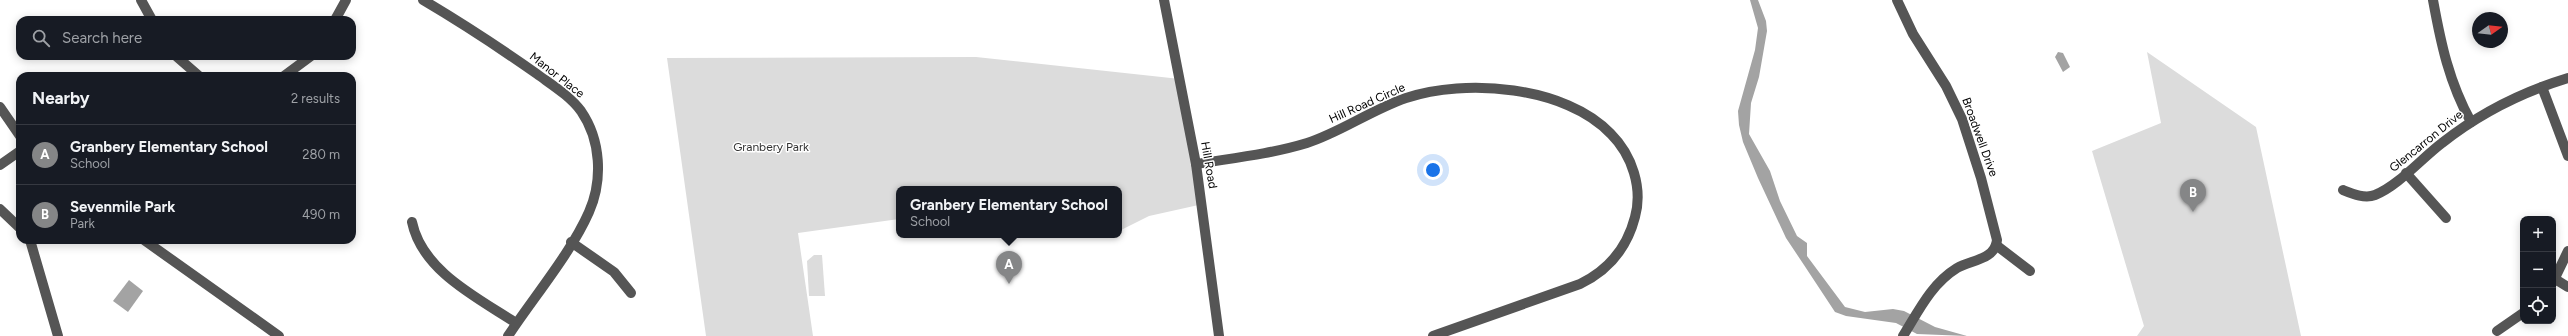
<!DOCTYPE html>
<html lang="en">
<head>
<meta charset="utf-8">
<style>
	:root { --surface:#171b24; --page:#242831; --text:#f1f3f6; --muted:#9ea1a6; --line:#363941; --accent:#858687 }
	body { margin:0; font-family:Figtree,sans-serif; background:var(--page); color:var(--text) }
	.controls { position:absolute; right:12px; bottom:12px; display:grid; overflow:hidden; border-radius:8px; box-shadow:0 2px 10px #0003 }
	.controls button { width:36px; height:36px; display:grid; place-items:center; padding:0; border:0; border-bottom:1px solid var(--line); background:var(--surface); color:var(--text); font:20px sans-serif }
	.compass { position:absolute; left:2472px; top:12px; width:36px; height:36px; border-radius:50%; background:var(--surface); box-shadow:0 2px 10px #0003; rotate:75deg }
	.you { position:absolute; left:1433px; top:170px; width:14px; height:14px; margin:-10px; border:3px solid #fff; border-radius:50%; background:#1a73e8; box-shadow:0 0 0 6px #1a73e833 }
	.badge { display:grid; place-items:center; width:26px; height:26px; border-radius:50%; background:var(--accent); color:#fff; font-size:13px; font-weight:700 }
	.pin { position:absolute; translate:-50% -33px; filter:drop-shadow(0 1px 2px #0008) }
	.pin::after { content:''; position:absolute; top:21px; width:14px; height:12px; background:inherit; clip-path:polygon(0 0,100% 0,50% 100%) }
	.popup { position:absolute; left:896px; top:186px; width:226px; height:52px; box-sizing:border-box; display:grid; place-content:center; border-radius:8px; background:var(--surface); filter:drop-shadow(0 1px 3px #0005); font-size:13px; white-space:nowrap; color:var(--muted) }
	.popup b { font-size:15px; color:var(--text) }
	.popup::after { content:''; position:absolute; left:50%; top:100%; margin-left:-8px; border:8px solid transparent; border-top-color:var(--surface) }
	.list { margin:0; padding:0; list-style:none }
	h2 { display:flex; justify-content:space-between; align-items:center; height:52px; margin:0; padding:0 16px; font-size:17px }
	h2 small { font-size:13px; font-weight:400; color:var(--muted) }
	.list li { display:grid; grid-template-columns:26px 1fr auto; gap:12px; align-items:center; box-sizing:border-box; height:60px; padding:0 16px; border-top:1px solid var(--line) }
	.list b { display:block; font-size:15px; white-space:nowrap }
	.list p { margin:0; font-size:13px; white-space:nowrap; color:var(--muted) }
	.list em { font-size:13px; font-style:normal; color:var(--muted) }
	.icon { flex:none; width:22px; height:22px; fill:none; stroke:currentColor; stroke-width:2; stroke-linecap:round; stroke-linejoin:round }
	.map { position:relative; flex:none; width:2568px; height:336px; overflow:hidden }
	.search { position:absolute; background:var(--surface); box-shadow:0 2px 10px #0003; left:16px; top:16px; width:340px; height:44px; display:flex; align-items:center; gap:10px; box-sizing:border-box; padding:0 14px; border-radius:12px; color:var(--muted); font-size:15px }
	.panel { position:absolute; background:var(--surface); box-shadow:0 2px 10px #0003; left:16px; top:72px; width:340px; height:172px; border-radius:12px }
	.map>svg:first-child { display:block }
</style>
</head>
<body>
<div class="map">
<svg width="2568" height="336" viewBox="0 0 2568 336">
	<rect width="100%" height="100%" fill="#fff"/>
	<!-- green -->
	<g fill="#dcdcdc">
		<path d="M 2147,52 L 2256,127 L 2301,336 L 2137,336 L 2144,326 L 2092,151 L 2161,123 Z"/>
		<path d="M 976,57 L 1180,79 L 1203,204 L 1149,216 L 1119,231 L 1119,189 L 899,189 L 899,219 L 798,233 L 813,336 L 706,336 L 667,58 Z"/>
		<path d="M 814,255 L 822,255 L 825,296 L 809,296 L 807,261 Z"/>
	</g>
	<!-- water -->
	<g fill="#a3a3a3">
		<path d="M 1750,0 L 1758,0 L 1766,21 L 1767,31 L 1759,77 L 1751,103 L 1749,134 L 1770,171 L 1780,201 L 1797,236 L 1807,243 L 1807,256 L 1845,307 L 1865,312 L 1893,309 L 1904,311 L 1935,327 L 1967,336 L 1917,334 L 1896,323 L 1846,316 L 1835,312 L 1804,265 L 1786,238 L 1758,178 L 1743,142 L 1739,125 L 1738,111 L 1755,50 L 1758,28 Z"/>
		<path d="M 2058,52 L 2063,53 L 2070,67 L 2063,72 L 2055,57 Z"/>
		<path d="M 129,280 L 143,291 L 128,312 L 113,301 Z"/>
	</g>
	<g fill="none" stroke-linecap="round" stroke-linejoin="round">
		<!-- minor -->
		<g stroke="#555" stroke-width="10">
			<path d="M 141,0 L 152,20"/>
			<path d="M 423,0 C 462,23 500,48 537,74 C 552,85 570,96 581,111 C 601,140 603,180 589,212 C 571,253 533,298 508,336"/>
			<path d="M 1164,0 L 1196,164 L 1219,336"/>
			<path d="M 1897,0 L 1913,34 L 1946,86 L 1962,119 L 1981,178 L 1997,240 C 1995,260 1971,260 1957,268 C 1931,284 1918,312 1903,336"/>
			<path d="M 2433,0 C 2441,44 2449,82 2471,122"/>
			<path d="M 335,20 L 346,0"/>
			<path d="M 176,56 L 199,76"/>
			<path d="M 284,76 L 311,56"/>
			<path d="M 2542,87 L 2568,156"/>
			<path d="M 0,107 L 20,136"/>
			<path d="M 1196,164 C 1233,158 1271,154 1307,143 C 1341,132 1371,110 1406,98 C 1465,78 1566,86 1611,134 C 1632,155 1643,188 1635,217 C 1627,248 1609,270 1580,284 L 1433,336"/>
			<path d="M 0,165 L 20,151"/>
			<path d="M 2406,173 L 2446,218"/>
			<path d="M 2343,190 C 2353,194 2365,199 2375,195 C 2398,186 2422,158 2442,143 C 2480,113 2522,92 2568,78"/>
			<path d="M 0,209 L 20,228"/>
			<path d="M 412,222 C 422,271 478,298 516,323"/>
			<path d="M 30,240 L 58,336"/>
			<path d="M 144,240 L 279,336"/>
			<path d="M 571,242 L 614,272 L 631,293"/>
			<path d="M 1996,245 L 2030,271"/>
			<path d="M 2555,279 L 2568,287"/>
			<path d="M 2553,282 L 2568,251"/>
			<path d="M 2497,331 L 2523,313"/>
		</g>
	</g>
	<g text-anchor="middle" stroke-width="3" stroke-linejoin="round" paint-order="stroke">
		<!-- street labels -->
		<g font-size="12" fill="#000" stroke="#fff">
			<text transform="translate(557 75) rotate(38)" y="4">Manor Place</text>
			<text transform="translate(1367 103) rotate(-24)" y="4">Hill Road Circle</text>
			<text transform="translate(1980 137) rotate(70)" y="4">Broadwell Drive</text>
			<text transform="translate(2426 141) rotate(-39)" y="4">Glencarron Drive</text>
			<text transform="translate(1209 165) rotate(80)" y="4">Hill Road</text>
		</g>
		<!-- park labels -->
		<g font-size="12" fill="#333" stroke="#fff">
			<text x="771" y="151">Granbery Park</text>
		</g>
	</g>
</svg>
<div class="controls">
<button>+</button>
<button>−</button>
<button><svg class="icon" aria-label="locate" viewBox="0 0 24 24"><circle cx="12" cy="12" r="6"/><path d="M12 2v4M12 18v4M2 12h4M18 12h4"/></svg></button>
</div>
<svg class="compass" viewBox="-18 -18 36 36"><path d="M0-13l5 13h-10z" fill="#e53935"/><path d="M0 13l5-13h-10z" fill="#9ea1a6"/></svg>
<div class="you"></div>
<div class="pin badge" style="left:1009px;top:284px">A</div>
<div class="popup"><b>Granbery Elementary School</b>School</div>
<div class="pin badge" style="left:2193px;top:212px">B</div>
<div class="search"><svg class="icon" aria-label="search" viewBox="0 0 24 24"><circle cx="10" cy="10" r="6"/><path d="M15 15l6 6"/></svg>Search here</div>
<section class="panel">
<h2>Nearby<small>2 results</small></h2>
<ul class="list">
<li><span class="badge">A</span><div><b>Granbery Elementary School</b><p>School</p></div><em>280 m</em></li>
<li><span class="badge">B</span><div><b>Sevenmile Park</b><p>Park</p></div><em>490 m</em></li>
</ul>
</section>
</div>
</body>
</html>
